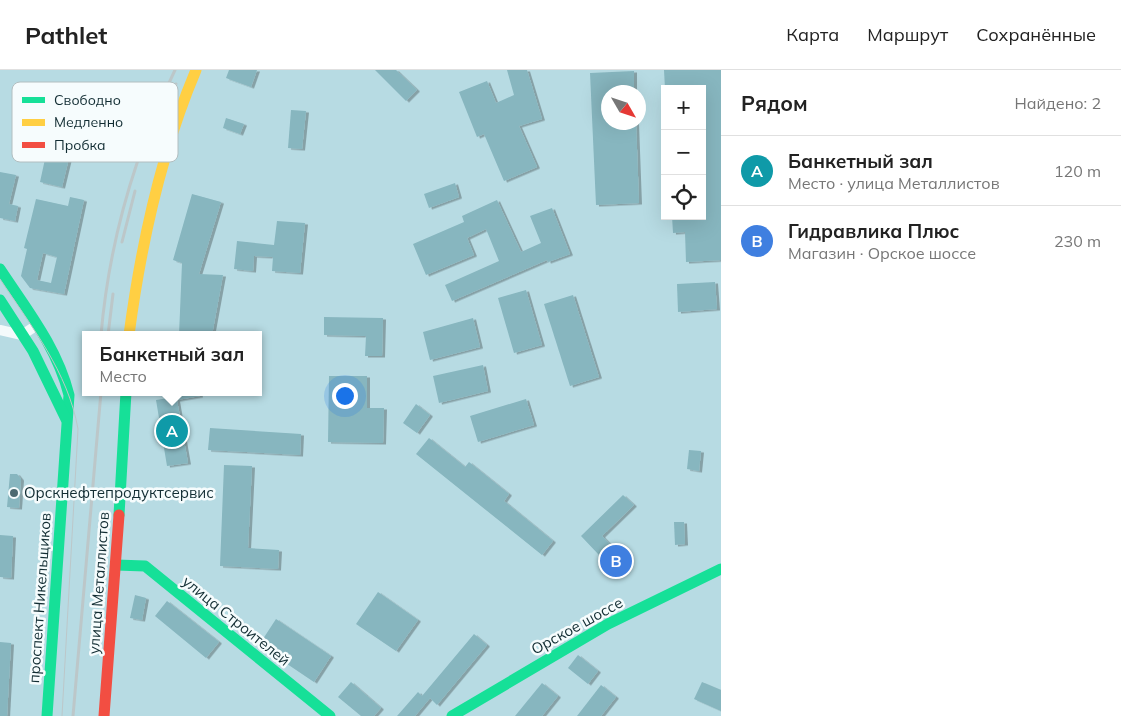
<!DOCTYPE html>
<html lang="ru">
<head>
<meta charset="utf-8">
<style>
	:root { --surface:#fff; --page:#f6f6f6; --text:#222; --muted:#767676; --line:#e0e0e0; --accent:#2563eb }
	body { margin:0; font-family:Mulish,sans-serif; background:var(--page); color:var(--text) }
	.controls { position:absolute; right:15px; top:15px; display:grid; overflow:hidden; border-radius:0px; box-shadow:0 5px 20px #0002 }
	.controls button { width:45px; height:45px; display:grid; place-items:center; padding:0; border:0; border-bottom:1px solid var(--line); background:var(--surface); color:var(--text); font:25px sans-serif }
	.compass { position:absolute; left:601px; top:15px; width:45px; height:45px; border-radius:50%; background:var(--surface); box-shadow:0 5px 20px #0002; rotate:129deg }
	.you { position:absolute; left:344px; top:325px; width:18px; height:18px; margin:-12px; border:4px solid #fff; border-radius:50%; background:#1a73e8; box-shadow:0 0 0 8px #1a73e833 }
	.badge { display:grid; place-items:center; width:32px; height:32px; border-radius:50%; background:var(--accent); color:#fff; font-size:16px; font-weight:700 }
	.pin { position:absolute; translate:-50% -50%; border:2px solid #fff; box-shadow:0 1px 5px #0006 }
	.popup { position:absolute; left:82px; top:261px; width:180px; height:65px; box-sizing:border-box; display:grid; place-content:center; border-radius:0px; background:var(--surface); filter:drop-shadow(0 1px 4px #0005); font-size:16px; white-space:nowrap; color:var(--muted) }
	.popup b { font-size:19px; color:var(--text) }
	.popup::after { content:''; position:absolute; left:50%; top:100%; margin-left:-10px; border:10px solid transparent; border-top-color:var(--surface) }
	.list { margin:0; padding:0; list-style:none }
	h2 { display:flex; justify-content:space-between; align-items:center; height:65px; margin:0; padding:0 20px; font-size:21px }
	h2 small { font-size:16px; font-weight:400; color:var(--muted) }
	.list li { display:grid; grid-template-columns:32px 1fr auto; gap:15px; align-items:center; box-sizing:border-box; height:70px; padding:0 20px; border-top:1px solid var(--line) }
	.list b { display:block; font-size:19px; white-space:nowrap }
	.list p { margin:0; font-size:16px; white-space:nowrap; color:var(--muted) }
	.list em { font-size:16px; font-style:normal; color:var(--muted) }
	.icon { flex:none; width:28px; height:28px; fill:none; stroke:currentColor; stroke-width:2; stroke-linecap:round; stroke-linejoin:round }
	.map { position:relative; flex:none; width:721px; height:646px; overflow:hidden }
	header { display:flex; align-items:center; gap:30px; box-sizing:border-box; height:70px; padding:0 25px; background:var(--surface); border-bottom:1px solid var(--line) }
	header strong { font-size:24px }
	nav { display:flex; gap:28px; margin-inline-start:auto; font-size:18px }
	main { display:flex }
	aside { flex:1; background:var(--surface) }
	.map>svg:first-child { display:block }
</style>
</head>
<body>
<header>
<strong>Pathlet</strong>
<nav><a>Карта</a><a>Маршрут</a><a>Сохранённые</a></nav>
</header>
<main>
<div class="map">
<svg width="721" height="646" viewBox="0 0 721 646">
	<defs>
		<filter id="shadow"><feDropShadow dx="3" dy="1.5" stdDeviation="0" flood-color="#0004"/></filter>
	</defs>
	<rect width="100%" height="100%" fill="#b7dbe3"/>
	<!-- building -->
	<g fill="#87b6bf" fill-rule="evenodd" filter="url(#shadow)">
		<path d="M 229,0 L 257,0 L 251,17 L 226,8 Z"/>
		<path d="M 375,0 L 396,0 L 417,20 L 406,31 Z"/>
		<path d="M 507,0 L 527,0 L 542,49 L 519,56 L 537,97 L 504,111 L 484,64 L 477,67 L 459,22 L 487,11 L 496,33 L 514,25 Z"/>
		<path d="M 664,0 L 721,0 L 721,190 L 686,192 L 685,162 L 673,163 L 672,146 L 702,146 L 702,19 L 665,19 Z"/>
		<path d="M 634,1 L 634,22 L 608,22 L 608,52 L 636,52 L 639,133 L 596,135 L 590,3 Z"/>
		<path d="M 291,40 L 306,41 L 302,79 L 288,78 Z"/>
		<path d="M 226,48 L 244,54 L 240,64 L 223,58 Z"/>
		<path d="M 50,66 L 83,73 L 80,86 L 70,84 L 62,117 L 40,112 Z"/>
		<path d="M 0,102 L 16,105 L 9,134 L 18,136 L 15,151 L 0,148 Z"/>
		<path d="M 455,113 L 459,127 L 429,138 L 424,124 Z"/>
		<path d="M 192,124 L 221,132 L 199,204 L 223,205 L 212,265 L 179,265 L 182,193 L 173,190 Z"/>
		<path d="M 70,127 L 84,130 L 64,224 L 30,218 L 21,206 L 27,179 L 24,178 L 36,129 L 68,136 ZM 43,183 L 57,187 L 51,213 L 37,210 Z"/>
		<path d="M 497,130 L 521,182 L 541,173 L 530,146 L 552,138 L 570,184 L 548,192 L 547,190 L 452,231 L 445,215 L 499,191 L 486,159 L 467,168 L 474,185 L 426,205 L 413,174 L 464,152 L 462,146 Z"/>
		<path d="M 277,151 L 305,153 L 300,203 L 272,201 L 273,187 L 254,186 L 253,201 L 234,199 L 237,171 L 274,175 Z"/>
		<path d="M 715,212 L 717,239 L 678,242 L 677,214 Z"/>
		<path d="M 526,220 L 542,275 L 514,283 L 498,228 Z"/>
		<path d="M 573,225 L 599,307 L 570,316 L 544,234 Z"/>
		<path d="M 324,247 L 383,248 L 382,286 L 365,286 L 366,266 L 324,265 Z"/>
		<path d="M 473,248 L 480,277 L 430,290 L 423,262 Z"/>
		<path d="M 483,295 L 488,321 L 439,333 L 433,306 Z"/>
		<path d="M 329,306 L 367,306 L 367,338 L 384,338 L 383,373 L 328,372 Z"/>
		<path d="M 167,322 L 199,322 L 200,326 L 177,330 L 188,393 L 167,396 L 156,330 L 168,328 Z"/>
		<path d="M 526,329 L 534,355 L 478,372 L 470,346 Z"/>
		<path d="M 416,334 L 430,345 L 417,363 L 403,353 Z"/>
		<path d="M 210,358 L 301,364 L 300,385 L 208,380 Z"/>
		<path d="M 429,368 L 465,397 L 469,392 L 509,424 L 504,431 L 553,471 L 542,485 L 416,384 Z"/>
		<path d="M 689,380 L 701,381 L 699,401 L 687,399 Z"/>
		<path d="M 224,395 L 252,396 L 248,478 L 279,480 L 278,499 L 220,496 Z"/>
		<path d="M 10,404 L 17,404 L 21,409 L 19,438 L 7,437 Z"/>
		<path d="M 623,425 L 634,435 L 602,466 L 627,492 L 616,503 L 581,466 Z"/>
		<path d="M 674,452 L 684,452 L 685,474 L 675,475 Z"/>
		<path d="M 0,465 L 13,466 L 11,508 L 0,507 Z"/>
		<path d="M 378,522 L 418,550 L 396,581 L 356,554 Z"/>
		<path d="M 135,525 L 146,528 L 142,550 L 130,548 Z"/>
		<path d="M 167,531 L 219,572 L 206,588 L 155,546 Z"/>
		<path d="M 276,549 L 331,586 L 314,612 L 259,575 Z"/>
		<path d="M 474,564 L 487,575 L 437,635 L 430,628 L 415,646 L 397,646 L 418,622 L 422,626 Z"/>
		<path d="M 0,572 L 11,573 L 7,646 L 0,646 Z"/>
		<path d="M 578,585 L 598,601 L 588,614 L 568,598 Z"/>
		<path d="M 351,612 L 381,638 L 374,646 L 361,646 L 338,627 Z"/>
		<path d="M 702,612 L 721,620 L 721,641 L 694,629 Z"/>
		<path d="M 542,613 L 558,626 L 542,646 L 515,646 Z"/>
		<path d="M 601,615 L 616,627 L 601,646 L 577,646 Z"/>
	</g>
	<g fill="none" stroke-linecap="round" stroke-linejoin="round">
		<!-- street -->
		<path stroke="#f4fafb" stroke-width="10" d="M 0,260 L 22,265 L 37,255"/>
		<!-- fast -->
		<g stroke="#16e098" stroke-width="11">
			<path d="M 0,199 C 27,240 57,277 69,325 L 47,646"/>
			<path d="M 0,230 L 33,281 L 66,349"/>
			<path d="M 119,445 L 126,322"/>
			<path d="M 116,495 L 145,496 L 330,646"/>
			<path d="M 452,646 L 608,554 L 721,499"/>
		</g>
		<!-- slow -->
		<path stroke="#ffcf43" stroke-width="11" d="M 129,265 C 141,174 160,85 196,0"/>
		<!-- jam -->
		<path stroke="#f24e42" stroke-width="11" d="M 104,646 L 119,445"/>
		<!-- tram -->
		<path stroke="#bcc7c9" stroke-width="1" d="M 0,209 C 31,256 68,302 78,359 L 62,646"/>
		<!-- rail -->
		<g stroke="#bcc7c9" stroke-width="3">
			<path d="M 157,60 L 176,14"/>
			<path d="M 122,172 L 135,121"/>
			<path d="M 101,265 C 109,173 135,83 175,0"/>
			<path d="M 108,265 L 113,224"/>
			<path d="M 73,646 L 101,322"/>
		</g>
	</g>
	<!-- markers -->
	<circle fill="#4c6a71" stroke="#f6fcfd" stroke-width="2" cx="14" cy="423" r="5"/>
	<g text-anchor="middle" stroke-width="5" stroke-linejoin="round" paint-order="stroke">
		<!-- poi labels -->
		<g font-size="15" fill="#122d33" stroke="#f6fcfd" text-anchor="start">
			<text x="24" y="428">Орскнефтепродуктсервис</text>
		</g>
		<!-- street labels -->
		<g font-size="15" fill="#122d33" stroke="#f6fcfd">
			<text transform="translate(99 513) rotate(-86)" y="5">улица Металлистов</text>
			<text transform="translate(40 528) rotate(-86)" y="5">проспект Никельщиков</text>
			<text transform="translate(236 551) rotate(39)" y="5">улица Строителей</text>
			<text transform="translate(577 556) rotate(-29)" y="5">Орское шоссе</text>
		</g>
	</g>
	<!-- legend -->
	<rect x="12" y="12" width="166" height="80" rx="8" fill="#f6fcfd" stroke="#b2bec0" stroke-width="1"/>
	<rect x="22" y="27" width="23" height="6" fill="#16e098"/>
	<rect x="22" y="49" width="23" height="7" fill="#ffcf43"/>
	<rect x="22" y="72" width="23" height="6" fill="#f24e42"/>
	<g font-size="14" fill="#122d33">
		<text x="54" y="35">Свободно</text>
		<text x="54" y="57">Медленно</text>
		<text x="54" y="80">Пробка</text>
	</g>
</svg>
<div class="controls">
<button>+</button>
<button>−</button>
<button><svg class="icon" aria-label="locate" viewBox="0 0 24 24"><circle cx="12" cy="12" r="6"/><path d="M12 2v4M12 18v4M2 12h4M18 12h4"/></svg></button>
</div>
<svg class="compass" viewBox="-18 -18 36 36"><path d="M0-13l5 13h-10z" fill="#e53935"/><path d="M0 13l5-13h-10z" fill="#767676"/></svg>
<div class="you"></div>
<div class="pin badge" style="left:172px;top:361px;background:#0f9aa8">A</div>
<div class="popup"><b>Банкетный зал</b>Место</div>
<div class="pin badge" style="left:616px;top:491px;background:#3f7fe0">B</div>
</div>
<aside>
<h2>Рядом<small>Найдено: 2</small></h2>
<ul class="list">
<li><span class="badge" style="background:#0f9aa8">A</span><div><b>Банкетный зал</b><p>Место · улица Металлистов</p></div><em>120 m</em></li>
<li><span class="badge" style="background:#3f7fe0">B</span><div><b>Гидравлика Плюс</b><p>Магазин · Орское шоссе</p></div><em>230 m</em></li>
</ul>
</aside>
</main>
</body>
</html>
